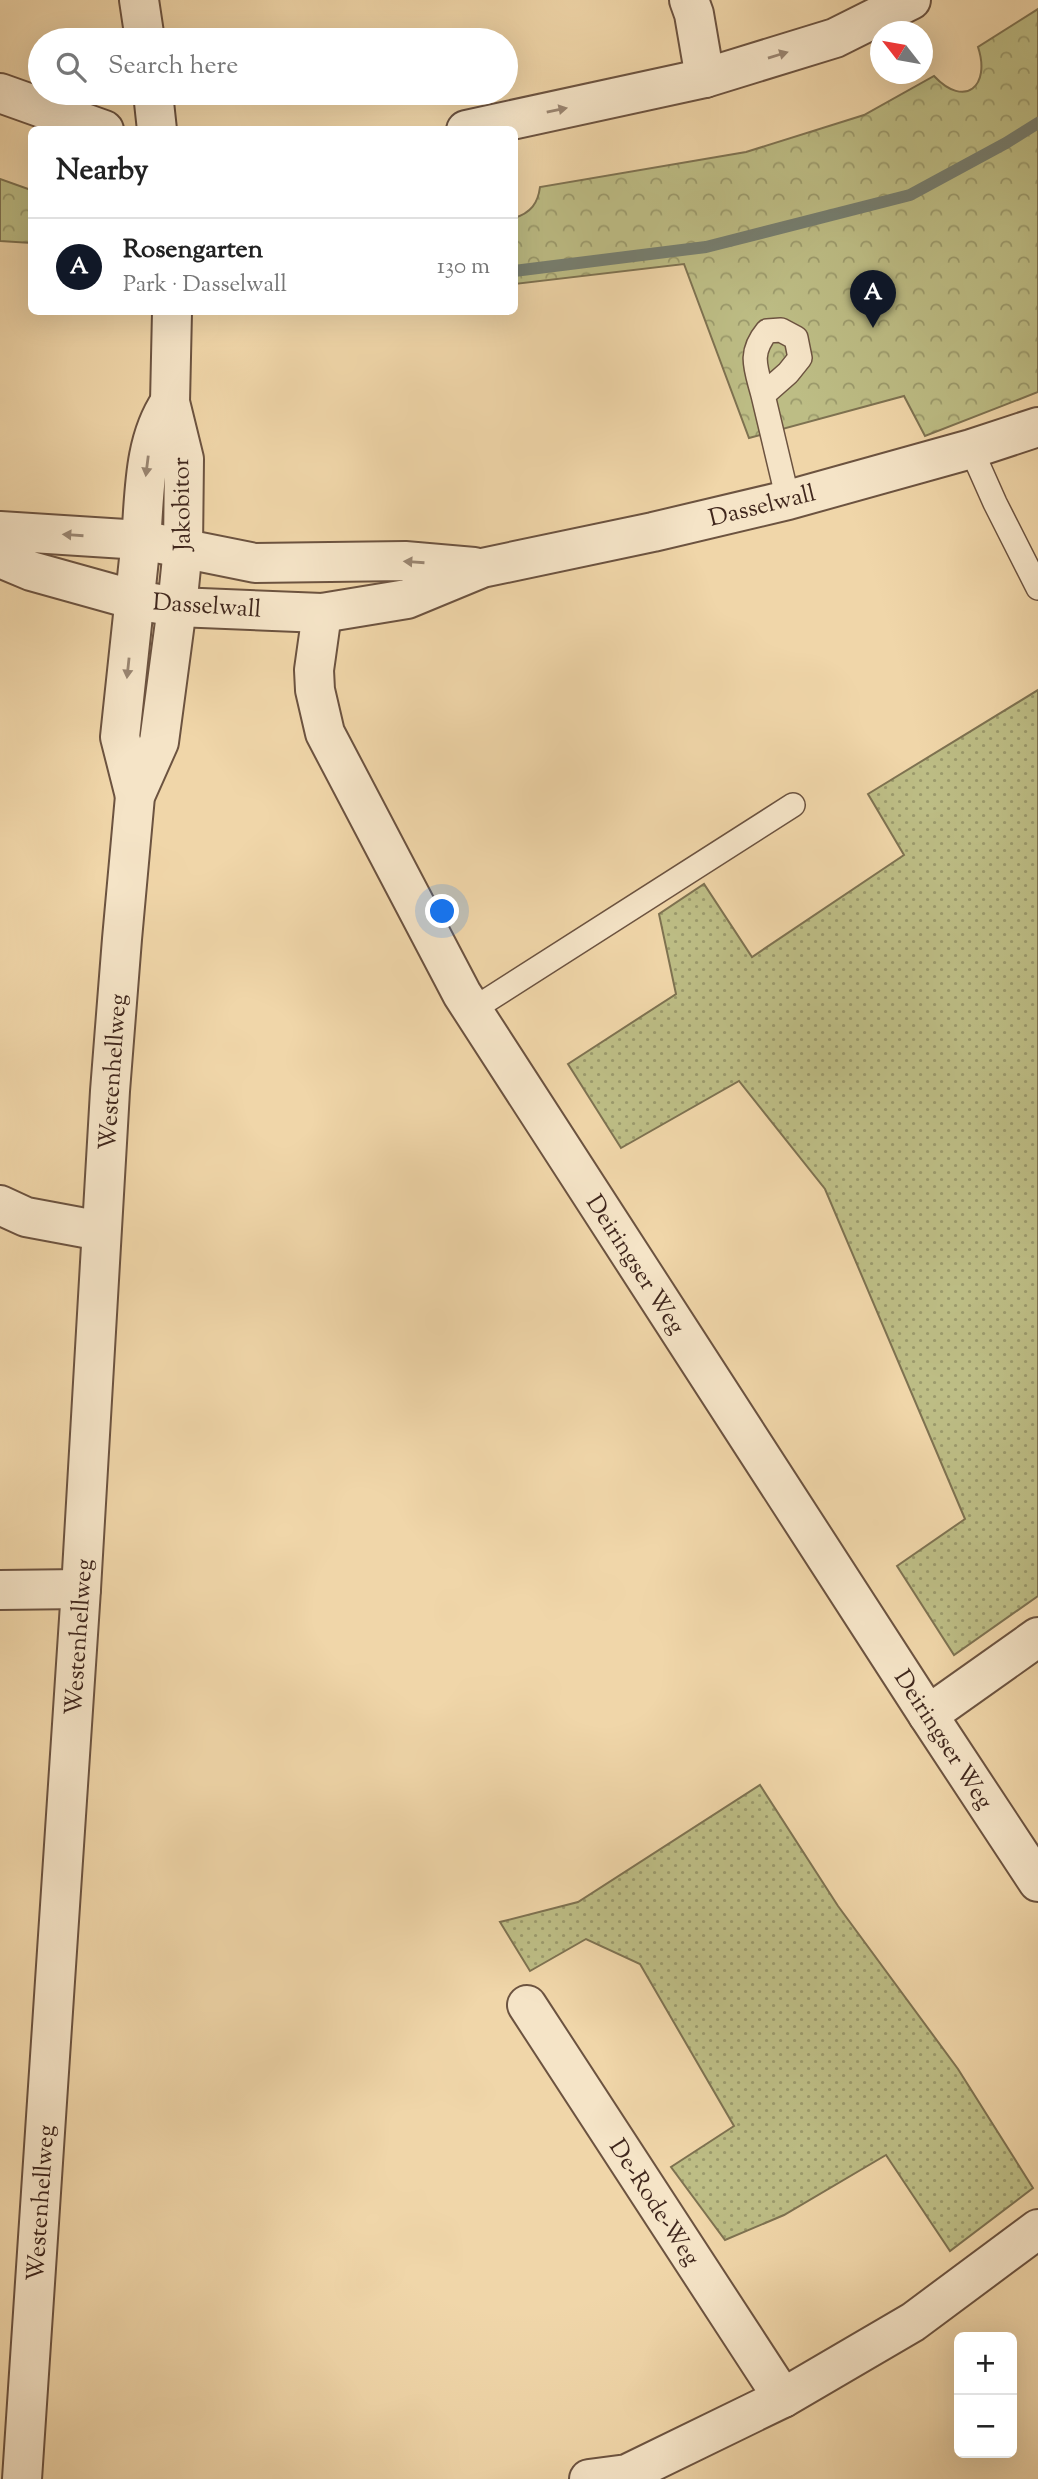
<!DOCTYPE html>
<html lang="en">
<head>
<meta charset="utf-8">
<style>
	:root { --surface:#fff; --page:#f2f2f2; --text:#222; --muted:#767676; --line:#e0e0e0; --accent:#111827 }
	body { margin:0; font-family:"Sorts Mill Goudy",serif; background:var(--page); color:var(--text) }
	.controls { position:absolute; right:21px; bottom:21px; display:grid; overflow:hidden; border-radius:10px; box-shadow:0 7px 28px #0002 }
	.controls button { width:63px; height:63px; display:grid; place-items:center; padding:0; border:0; border-bottom:2px solid var(--line); background:var(--surface); color:var(--text); font:35px sans-serif }
	.compass { position:absolute; left:870px; top:21px; width:63px; height:63px; border-radius:50%; background:var(--surface); box-shadow:0 7px 28px #0002; rotate:301deg }
	.you { position:absolute; left:443px; top:912px; width:24px; height:24px; margin:-18px; border:5px solid #fff; border-radius:50%; background:#1a73e8; box-shadow:0 0 0 10px #1a73e833 }
	.badge { display:grid; place-items:center; width:46px; height:46px; border-radius:50%; background:var(--accent); color:#fff; font-size:23px; font-weight:700 }
	.pin { position:absolute; translate:-50% -58px; filter:drop-shadow(0 2px 4px #0008) }
	.pin::after { content:''; position:absolute; top:37px; width:24px; height:21px; background:inherit; clip-path:polygon(0 0,100% 0,50% 100%) }
	.list { margin:0; padding:0; list-style:none }
	h2 { display:flex; justify-content:space-between; align-items:center; height:91px; margin:0; padding:0 28px; font-size:30px }
	h2 small { font-size:23px; font-weight:400; color:var(--muted) }
	.list li { display:grid; grid-template-columns:46px 1fr auto; gap:21px; align-items:center; box-sizing:border-box; height:98px; padding:0 28px; border-top:2px solid var(--line) }
	.list b { display:block; font-size:26px; white-space:nowrap }
	.list p { margin:0; font-size:23px; white-space:nowrap; color:var(--muted) }
	.list em { font-size:23px; font-style:normal; color:var(--muted) }
	.icon { flex:none; width:38px; height:38px; fill:none; stroke:currentColor; stroke-width:2; stroke-linecap:round; stroke-linejoin:round }
	.map { position:relative; flex:none; width:1038px; height:2479px; overflow:hidden }
	.search { position:absolute; background:var(--surface); box-shadow:0 7px 28px #0002; left:28px; top:28px; width:490px; height:77px; display:flex; align-items:center; gap:18px; box-sizing:border-box; padding:0 24px; border-radius:38px; color:var(--muted); font-size:26px }
	.panel { position:absolute; background:var(--surface); box-shadow:0 7px 28px #0002; left:28px; top:126px; width:490px; height:189px; border-radius:10px }
	.map>svg:first-child { display:block }
</style>
</head>
<body>
<div class="map">
<svg width="1038" height="2479" viewBox="0 0 1038 2479">
	<defs>
		<pattern id="park-crowns" width="20" height="18" patternUnits="userSpaceOnUse" patternTransform="scale(1.75)"><rect width="20" height="18" fill="#bdbd85"/><path d="M2 6a3 3 0 1 1 6 0M12 15a3 3 0 1 1 6 0" fill="none" stroke="#9b9a6c"/></pattern>
		<pattern id="garden-dots" width="8" height="8" patternUnits="userSpaceOnUse" patternTransform="scale(1.75)"><rect width="8" height="8" fill="#bdbd85"/><path d="M2 2h.1M6 6h.1" fill="none" stroke="#9b9a6c" stroke-width="1.8" stroke-linecap="round"/></pattern>
	</defs>
	<rect width="100%" height="100%" fill="#f0d6a9"/>
	<filter id="stains"><feTurbulence type="fractalNoise" baseFrequency=".00286" numOctaves="4"/><feColorMatrix values="0 0 0 0 .2 0 0 0 0 .09 0 0 0 0 .02 0 0 0 .5 -.17"/></filter>
	<radialGradient id="worn" r=".72"><stop offset=".6" stop-color="#630" stop-opacity="0"/><stop offset="1" stop-color="#630" stop-opacity=".3"/></radialGradient>
	<!-- park -->
	<g fill="url(#park-crowns)" stroke="#7e7251" stroke-width="2">
		<path d="M 1038,9 L 1038,392 L 925,436 L 904,396 L 749,438 L 684,264 L 515,284 L 514,218 C 531,213 538,203 540,187 L 746,152 L 864,115 L 934,76 C 965,109 991,86 978,47 Z"/>
		<path d="M 0,179 L 31,190 L 31,243 L 0,241 Z"/>
	</g>
	<!-- garden -->
	<g fill="url(#garden-dots)" stroke="#7e7251" stroke-width="2">
		<path d="M 1038,690 L 1038,1596 L 954,1655 L 897,1566 L 965,1519 L 825,1189 L 739,1081 L 621,1148 L 568,1064 L 676,994 L 659,914 L 704,884 L 752,957 L 904,855 L 868,794 Z"/>
		<path d="M 760,1785 L 838,1906 L 958,2069 L 1033,2188 L 950,2251 L 886,2155 L 784,2215 L 725,2240 L 671,2167 L 734,2126 L 640,1964 L 586,1939 L 530,1971 L 500,1922 L 578,1902 Z"/>
	</g>
	<g fill="none" stroke-linecap="round" stroke-linejoin="round">
		<!-- stream -->
		<path stroke="#767f71" stroke-width="12" d="M 514,271 L 706,247 L 910,195 L 1006,143 L 1038,123"/>
		<defs>
			<g id="service">
				<path d="M 763,395 C 756,368 748,354 767,331 L 781,330 L 796,338 L 800,358 L 788,373 L 763,395 L 788,500"/>
				<path d="M 971,449 L 995,503 L 1038,588"/>
				<path d="M 472,1010 L 793,805"/>
			</g>
			<g id="minor">
				<path d="M 139,0 L 145,40"/>
				<path d="M 689,0 L 694,14 L 705,78"/>
				<path d="M 0,93 L 104,130"/>
				<path d="M 153,93 L 157,130"/>
				<path d="M 466,130 L 705,78 L 835,38 L 911,0"/>
				<path d="M 172,312 L 170,402 L 184,459 L 183,548 L 177,607"/>
				<path d="M 141,540 C 145,494 143,442 170,402"/>
				<path d="M 322,613 L 314,670 L 315,690 L 325,733 L 462,994 L 928,1715 L 1038,1882"/>
				<path d="M 0,1205 L 26,1217 L 101,1231"/>
				<path d="M 0,1590 L 81,1589"/>
				<path d="M 928,1715 L 1038,1637"/>
				<path d="M 527,2005 L 783,2398"/>
				<path d="M 589,2479 L 627,2474 L 783,2398 L 913,2322 L 1038,2229"/>
			</g>
			<g id="tertiary">
				<path d="M 0,531 L 141,540 L 255,563 L 405,561 L 474,567"/>
				<path d="M 0,558 L 31,571 L 135,600 L 177,607 L 322,613 L 407,599 L 482,568 L 653,532 L 788,500 L 971,449 L 1038,427"/>
				<path d="M 135,796 L 120,737 L 141,540"/>
				<path d="M 22,2479 L 81,1589 L 110,1091 L 122,939 L 135,796 L 159,742 L 177,607"/>
			</g>
		</defs>
		<!-- service casing -->
		<use href="#service" stroke="#6c5340" stroke-width="26"/>
		<!-- minor casing -->
		<use href="#minor" stroke="#6c5340" stroke-width="42"/>
		<!-- tertiary casing -->
		<use href="#tertiary" stroke="#6c5340" stroke-width="42"/>
		<!-- service -->
		<use href="#service" stroke="#f5e4c7" stroke-width="23"/>
		<!-- minor -->
		<use href="#minor" stroke="#f5e4c7" stroke-width="38"/>
		<!-- tertiary -->
		<use href="#tertiary" stroke="#f5e4c7" stroke-width="38"/>
	</g>
	<!-- one-way arrows -->
	<defs><path id="oneway-solid" d="M-6-.8H1V-3.2L6.5 0L1 3.2V.8H-6Z" transform="scale(1.75)"/></defs>
	<g fill="#9a8672">
		<use href="#oneway-solid" transform="translate(778 55) rotate(-17)"/>
		<use href="#oneway-solid" transform="translate(557 110) rotate(-12)"/>
		<use href="#oneway-solid" transform="translate(147 466) rotate(97)"/>
		<use href="#oneway-solid" transform="translate(73 535) rotate(-176)"/>
		<use href="#oneway-solid" transform="translate(414 562) rotate(-176)"/>
		<use href="#oneway-solid" transform="translate(128 668) rotate(96)"/>
	</g>
	<g text-anchor="middle" stroke-width="6" stroke-linejoin="round" paint-order="stroke">
		<!-- street labels -->
		<g font-size="24" fill="#40271d" stroke="#f5e4c7">
			<text transform="translate(181 504) rotate(-91)" y="8">Jakobitor</text>
			<text transform="translate(762 505) rotate(-14)" y="8">Dasselwall</text>
			<text transform="translate(207 605) rotate(4)" y="8">Dasselwall</text>
			<text transform="translate(112 1072) rotate(-86)" y="8">Westenhellweg</text>
			<text transform="translate(636 1264) rotate(57)" y="8">Deiringser Weg</text>
			<text transform="translate(78 1637) rotate(-86)" y="8">Westenhellweg</text>
			<text transform="translate(944 1739) rotate(57)" y="8">Deiringser Weg</text>
			<text transform="translate(655 2202) rotate(57)" y="8">De-Rode-Weg</text>
			<text transform="translate(40 2203) rotate(-86)" y="8">Westenhellweg</text>
		</g>
	</g>
	<rect width="100%" height="100%" filter="url(#stains)"/>
	<rect width="100%" height="100%" fill="url(#worn)"/>
</svg>
<div class="controls">
<button>+</button>
<button>−</button>
</div>
<svg class="compass" viewBox="-18 -18 36 36"><path d="M0-13l5 13h-10z" fill="#e53935"/><path d="M0 13l5-13h-10z" fill="#767676"/></svg>
<div class="you"></div>
<div class="pin badge" style="left:873px;top:328px">A</div>
<div class="search"><svg class="icon" aria-label="search" viewBox="0 0 24 24"><circle cx="10" cy="10" r="6"/><path d="M15 15l6 6"/></svg>Search here</div>
<section class="panel">
<h2>Nearby<small></small></h2>
<ul class="list">
<li><span class="badge">A</span><div><b>Rosengarten</b><p>Park · Dasselwall</p></div><em>130 m</em></li>
</ul>
</section>
</div>
</body>
</html>
